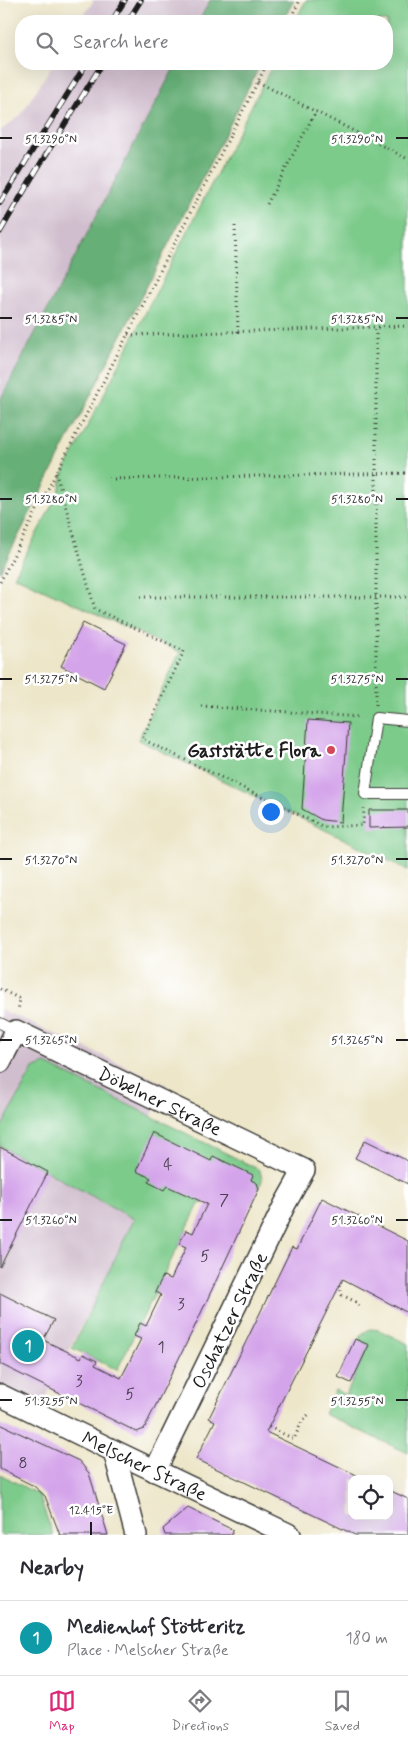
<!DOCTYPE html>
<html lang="en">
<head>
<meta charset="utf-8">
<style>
	:root { --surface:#fff; --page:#f2f2f3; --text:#2b2b33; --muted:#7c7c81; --line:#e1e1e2; --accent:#db2777 }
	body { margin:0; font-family:Mynerve,sans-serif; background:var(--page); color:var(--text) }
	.controls { position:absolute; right:15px; bottom:15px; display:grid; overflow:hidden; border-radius:10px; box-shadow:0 5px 20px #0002 }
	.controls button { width:45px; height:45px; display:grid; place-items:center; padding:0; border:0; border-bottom:1px solid var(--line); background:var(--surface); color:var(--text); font:25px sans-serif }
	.you { position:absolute; left:270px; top:811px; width:18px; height:18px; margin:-12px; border:4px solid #fff; border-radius:50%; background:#1a73e8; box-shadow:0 0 0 8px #1a73e833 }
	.badge { display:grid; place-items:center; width:32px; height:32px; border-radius:50%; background:var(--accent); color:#fff; font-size:16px; font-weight:700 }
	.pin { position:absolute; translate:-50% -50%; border:2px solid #fff; box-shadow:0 1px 5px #0006 }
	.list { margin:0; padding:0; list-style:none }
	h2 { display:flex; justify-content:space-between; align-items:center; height:65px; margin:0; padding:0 20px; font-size:21px }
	h2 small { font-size:16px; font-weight:400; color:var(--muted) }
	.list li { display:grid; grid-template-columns:32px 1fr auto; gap:15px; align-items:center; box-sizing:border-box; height:75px; padding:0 20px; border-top:1px solid var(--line) }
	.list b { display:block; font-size:19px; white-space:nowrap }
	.list p { margin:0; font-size:16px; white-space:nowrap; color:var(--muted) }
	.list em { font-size:16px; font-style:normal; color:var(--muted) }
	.icon { flex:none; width:28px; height:28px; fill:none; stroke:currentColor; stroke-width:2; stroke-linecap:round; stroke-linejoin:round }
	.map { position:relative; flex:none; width:408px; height:1535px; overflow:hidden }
	.search { position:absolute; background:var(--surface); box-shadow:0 5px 20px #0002; left:15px; right:15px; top:15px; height:55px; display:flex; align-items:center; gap:12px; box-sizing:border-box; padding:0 18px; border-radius:20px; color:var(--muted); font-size:19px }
	.sheet { height:140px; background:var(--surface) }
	nav { display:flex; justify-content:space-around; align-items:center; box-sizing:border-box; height:70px; border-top:1px solid var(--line); background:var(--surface); font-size:14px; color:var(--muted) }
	nav a { display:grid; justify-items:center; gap:2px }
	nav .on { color:var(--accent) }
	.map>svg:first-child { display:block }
</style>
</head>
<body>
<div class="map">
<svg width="408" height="1535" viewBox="0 0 408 1535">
	<rect width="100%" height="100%" fill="#fff"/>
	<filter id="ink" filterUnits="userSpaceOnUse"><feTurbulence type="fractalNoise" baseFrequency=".02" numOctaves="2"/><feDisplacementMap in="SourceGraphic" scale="10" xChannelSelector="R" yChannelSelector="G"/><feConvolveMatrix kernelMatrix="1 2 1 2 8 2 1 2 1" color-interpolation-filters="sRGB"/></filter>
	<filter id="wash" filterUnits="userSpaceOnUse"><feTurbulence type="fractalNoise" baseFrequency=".0096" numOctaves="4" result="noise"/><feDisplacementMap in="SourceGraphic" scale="20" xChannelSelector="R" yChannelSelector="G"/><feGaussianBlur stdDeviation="1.12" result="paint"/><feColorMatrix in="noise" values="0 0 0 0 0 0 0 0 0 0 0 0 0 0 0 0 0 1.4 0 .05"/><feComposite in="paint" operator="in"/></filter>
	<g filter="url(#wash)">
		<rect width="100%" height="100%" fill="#ede6c9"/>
		<!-- industrial -->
		<g fill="#d0bdcd">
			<path d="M 94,0 L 210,0 L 199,21 L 80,21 Z"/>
			<path d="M 53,64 L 176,64 L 0,400 L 0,131 L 20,116 Z"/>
			<path d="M 0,1009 L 167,1085 L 111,1197 L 138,1212 L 39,1411 L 0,1392 Z"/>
		</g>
		<!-- green -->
		<g fill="#7dcb8b" stroke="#4c7454">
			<path d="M 306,0 L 408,0 L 408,870 L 138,740 L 180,652 L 14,576 L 59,492 L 63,474 L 273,64 L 387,64 L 387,21 L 295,21 Z"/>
			<path d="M 46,1064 L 260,1170 L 262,1180 L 259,1189 L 199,1204 L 117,1370 L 72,1348 L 134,1219 L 0,1146 L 0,1130 L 33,1069 Z"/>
			<path d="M 370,1329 L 379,1330 L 408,1344 L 408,1453 L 324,1414 L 335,1390 L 346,1395 L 369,1345 L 359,1340 L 363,1333 Z"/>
			<path d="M 0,1474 L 39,1495 L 53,1535 L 0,1535 Z"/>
		</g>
		<!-- forest -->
		<g fill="#66af77" stroke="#41664a">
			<path d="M 210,0 L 294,0 L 283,21 L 199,21 Z"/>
			<path d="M 176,64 L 261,64 L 0,572 L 0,400 Z"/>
		</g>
		<g id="blocks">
			<!-- building -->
			<g fill="#d4a4ea">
				<path d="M 83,623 L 126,644 L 104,688 L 61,666 Z"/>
				<path d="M 308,720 L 348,723 L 341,822 L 322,820 L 302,809 Z"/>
				<path d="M 369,810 L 408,810 L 408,827 L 369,828 Z"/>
				<path d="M 154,1133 L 211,1161 L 213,1156 L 253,1175 L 251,1180 L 257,1183 L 259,1189 L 193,1330 L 144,1429 L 137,1432 L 0,1364 L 0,1293 L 54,1320 L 43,1340 L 81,1358 L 83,1354 L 97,1361 L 95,1365 L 121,1378 L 141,1339 L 134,1336 L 140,1323 L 146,1326 L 161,1295 L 155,1292 L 163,1276 L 171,1279 L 186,1247 L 179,1244 L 186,1230 L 193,1233 L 207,1204 L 167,1186 L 164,1190 L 148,1182 L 151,1178 L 136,1171 Z"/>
				<path d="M 365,1140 L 408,1161 L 408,1184 L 355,1158 Z"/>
				<path d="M 0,1147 L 48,1172 L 0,1267 Z"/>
				<path d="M 322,1198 L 408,1241 L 408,1313 L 343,1279 L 266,1432 L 365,1479 L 352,1479 L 352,1516 L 389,1516 L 389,1490 L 408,1499 L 408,1535 L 355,1535 L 196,1459 L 215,1421 L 209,1418 L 292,1247 L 297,1249 Z"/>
				<path d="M 355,1339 L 369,1345 L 351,1383 L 338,1377 Z"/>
				<path d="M 0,1424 L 79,1461 L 89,1473 L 108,1535 L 60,1535 L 45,1496 L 34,1486 L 0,1469 Z"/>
				<path d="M 188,1508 L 233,1530 L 231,1535 L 165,1535 L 163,1529 Z"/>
			</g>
		</g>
	</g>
	<g filter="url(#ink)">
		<use href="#blocks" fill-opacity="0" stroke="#3b3a36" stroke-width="1"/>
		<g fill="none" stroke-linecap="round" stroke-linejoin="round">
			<defs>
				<g id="service">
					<path d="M 408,721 L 376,718 L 365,794 L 408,794"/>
					<path d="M 0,1023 L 16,1031"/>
				</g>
				<g id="minor">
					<path id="s1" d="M 0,1062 L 16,1031 L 304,1170 L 285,1204 L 155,1471"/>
					<path id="s2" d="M 0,1395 L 114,1451 L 290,1535"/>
					<path d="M 114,1451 L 136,1535"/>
				</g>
			</defs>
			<!-- service casing -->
			<use href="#service" stroke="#3b3a36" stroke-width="12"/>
			<!-- minor casing -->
			<use href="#minor" stroke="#3b3a36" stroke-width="24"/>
			<!-- path -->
			<g stroke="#3b3a36" stroke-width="3" stroke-dasharray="1 4" stroke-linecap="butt">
				<path d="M 289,21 L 300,0"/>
				<path d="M 258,82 L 408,159"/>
				<path d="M 267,204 L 316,111"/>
				<path d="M 235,226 L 238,332"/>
				<path d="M 128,334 L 134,335 L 376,327"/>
				<path d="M 56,473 L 95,609 L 184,651 L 142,739 L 324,827 L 363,825 L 364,808"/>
				<path d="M 109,479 L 408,473"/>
				<path d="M 0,582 L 267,64"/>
				<path d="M 140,597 L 408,597"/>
				<path d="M 376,705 L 376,327 L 408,326"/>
				<path d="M 201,706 L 360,717"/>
				<path d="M 0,989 L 20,999 L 18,1011"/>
				<path d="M 340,1285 L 342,1295 L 356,1302 L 360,1308"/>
				<path d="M 269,1427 L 294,1439 L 302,1421 L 309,1414"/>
			</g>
			<!-- service -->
			<use href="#service" stroke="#fff" stroke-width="10"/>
			<!-- minor -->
			<use href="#minor" stroke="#fff" stroke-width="21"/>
			<defs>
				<g id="rail">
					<path d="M 112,21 L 125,0"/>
					<path d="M 128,21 L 141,0"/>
					<path d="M 0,203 L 86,64"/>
					<path d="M 0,232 L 31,179 L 102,64"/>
				</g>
			</defs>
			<!-- rail casing -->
			<use href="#rail" stroke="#1c1c1c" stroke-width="5.5"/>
			<!-- rail -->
			<use href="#rail" stroke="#fff" stroke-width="4" stroke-dasharray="11" stroke-linecap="butt"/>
		</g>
	</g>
	<!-- ticks -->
	<path fill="none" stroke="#1c1c1c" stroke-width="2" d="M 0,138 L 12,138M 396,138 L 408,138M 0,318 L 12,318M 396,318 L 408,318M 0,499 L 12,499M 396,499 L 408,499M 0,679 L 12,679M 396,679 L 408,679M 0,859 L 12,859M 396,859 L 408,859M 0,1040 L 12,1040M 396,1040 L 408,1040M 0,1220 L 12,1220M 396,1220 L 408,1220M 0,1400 L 12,1400M 396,1400 L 408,1400M 91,1522 L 91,1535"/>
	<!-- markers -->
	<circle fill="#d1495b" stroke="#fff" stroke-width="2" cx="331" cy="750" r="5"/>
	<g text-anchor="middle" stroke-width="5" stroke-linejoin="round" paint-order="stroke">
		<!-- number labels -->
		<g font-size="16" fill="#4a3e50">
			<text x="168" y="1169">4</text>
			<text x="224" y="1205">7</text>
			<text x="205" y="1261">5</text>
			<text x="181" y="1309">3</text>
			<text x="161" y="1352">1</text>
			<text x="79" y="1386">3</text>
			<text x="130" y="1399">5</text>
			<text x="23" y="1468">8</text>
		</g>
		<!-- poi labels -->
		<g font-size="19" font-weight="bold" fill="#1c1c1c" stroke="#fff" text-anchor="end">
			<text x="321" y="757">Gaststätte Flora</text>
		</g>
		<!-- street labels -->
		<g font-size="19" fill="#1c1c1c" stroke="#fff">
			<text dy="7" stroke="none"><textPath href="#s1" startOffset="195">Döbelner Straße</textPath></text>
			<text transform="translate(229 1320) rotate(-64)" y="7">Oschatzer Straße</text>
			<text dy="7" stroke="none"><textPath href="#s2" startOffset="161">Melscher Straße</textPath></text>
		</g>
	</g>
	<g font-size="12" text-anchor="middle" fill="#1c1c1c" stroke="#fff" stroke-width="5" stroke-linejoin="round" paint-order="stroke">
		<text x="51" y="143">51.3290°N</text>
		<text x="357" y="143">51.3290°N</text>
		<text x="51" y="323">51.3285°N</text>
		<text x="357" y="323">51.3285°N</text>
		<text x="51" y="503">51.3280°N</text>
		<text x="357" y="503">51.3280°N</text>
		<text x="51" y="683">51.3275°N</text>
		<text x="357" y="683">51.3275°N</text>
		<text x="51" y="864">51.3270°N</text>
		<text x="357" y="864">51.3270°N</text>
		<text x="51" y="1044">51.3265°N</text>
		<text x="357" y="1044">51.3265°N</text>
		<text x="51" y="1224">51.3260°N</text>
		<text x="357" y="1224">51.3260°N</text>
		<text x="51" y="1405">51.3255°N</text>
		<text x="357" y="1405">51.3255°N</text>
		<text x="91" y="1514">12.415°E</text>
	</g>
</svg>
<div class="controls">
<button><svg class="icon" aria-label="locate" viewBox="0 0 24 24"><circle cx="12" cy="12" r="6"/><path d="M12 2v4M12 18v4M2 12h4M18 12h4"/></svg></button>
</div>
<div class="you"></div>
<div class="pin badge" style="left:28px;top:1346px;background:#0f9aa8">1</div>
<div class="search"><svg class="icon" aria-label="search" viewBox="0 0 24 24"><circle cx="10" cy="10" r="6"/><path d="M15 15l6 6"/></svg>Search here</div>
</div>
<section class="sheet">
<h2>Nearby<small></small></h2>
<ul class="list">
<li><span class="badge" style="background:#0f9aa8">1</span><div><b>Medienhof Stötteritz</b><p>Place · Melscher Straße</p></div><em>180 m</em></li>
</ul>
</section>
<nav>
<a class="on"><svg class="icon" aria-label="map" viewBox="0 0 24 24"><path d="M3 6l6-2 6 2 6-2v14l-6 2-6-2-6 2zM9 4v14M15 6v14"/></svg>Map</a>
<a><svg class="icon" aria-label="directions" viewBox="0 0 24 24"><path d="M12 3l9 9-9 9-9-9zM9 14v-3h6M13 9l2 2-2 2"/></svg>Directions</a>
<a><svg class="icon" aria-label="saved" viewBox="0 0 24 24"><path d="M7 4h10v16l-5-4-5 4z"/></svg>Saved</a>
</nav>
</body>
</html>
